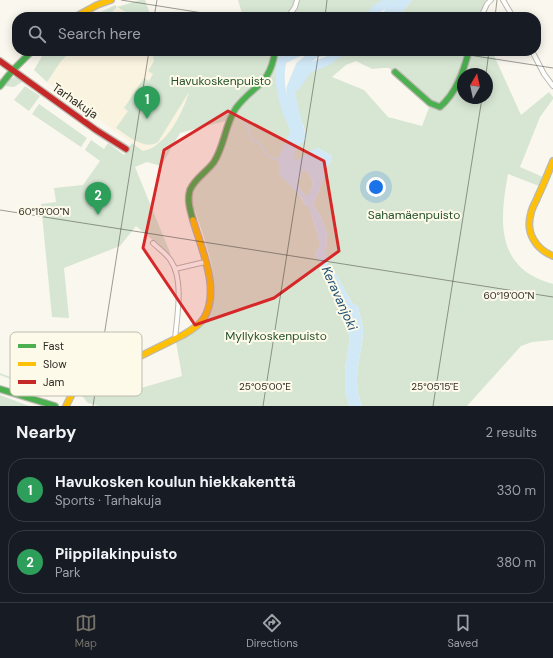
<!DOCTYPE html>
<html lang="en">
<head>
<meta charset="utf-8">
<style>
	:root { --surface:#171b24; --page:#242831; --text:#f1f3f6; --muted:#9ea1a6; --line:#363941; --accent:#75726a }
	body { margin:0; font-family:"DM Sans",sans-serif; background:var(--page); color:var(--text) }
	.compass { position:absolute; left:457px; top:68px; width:36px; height:36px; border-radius:50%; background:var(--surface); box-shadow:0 2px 10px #0003; rotate:9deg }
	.you { position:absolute; left:376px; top:187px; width:14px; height:14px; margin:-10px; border:3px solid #fff; border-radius:50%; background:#1a73e8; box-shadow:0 0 0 6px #1a73e833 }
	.badge { display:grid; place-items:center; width:26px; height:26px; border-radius:50%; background:var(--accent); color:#fff; font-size:13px; font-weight:700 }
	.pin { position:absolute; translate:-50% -33px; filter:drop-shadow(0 1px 2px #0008) }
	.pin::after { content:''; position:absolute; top:21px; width:14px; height:12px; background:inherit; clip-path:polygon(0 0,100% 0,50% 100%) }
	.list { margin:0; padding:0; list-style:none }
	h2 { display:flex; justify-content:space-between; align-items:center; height:52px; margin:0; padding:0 16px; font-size:17px }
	h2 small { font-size:13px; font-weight:400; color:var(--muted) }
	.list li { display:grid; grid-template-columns:26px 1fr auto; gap:12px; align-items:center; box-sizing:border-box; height:64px; margin:0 8px 8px; padding:0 8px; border:1px solid var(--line); border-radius:16px }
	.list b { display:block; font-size:15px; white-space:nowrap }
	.list p { margin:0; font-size:13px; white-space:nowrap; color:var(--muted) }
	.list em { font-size:13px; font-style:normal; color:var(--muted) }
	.icon { flex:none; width:22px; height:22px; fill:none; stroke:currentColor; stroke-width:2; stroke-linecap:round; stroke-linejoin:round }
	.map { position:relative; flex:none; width:553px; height:406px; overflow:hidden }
	.search { position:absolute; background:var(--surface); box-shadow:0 2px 10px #0003; left:12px; right:12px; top:12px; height:44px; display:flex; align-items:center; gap:10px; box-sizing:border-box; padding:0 14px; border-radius:16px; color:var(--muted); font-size:15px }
	.sheet { height:196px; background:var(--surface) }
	nav { display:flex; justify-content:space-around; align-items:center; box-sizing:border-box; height:56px; border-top:1px solid var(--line); background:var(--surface); font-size:11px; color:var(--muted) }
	nav a { display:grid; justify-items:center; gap:2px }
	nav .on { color:var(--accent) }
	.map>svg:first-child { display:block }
</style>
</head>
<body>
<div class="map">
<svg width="553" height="406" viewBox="0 0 553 406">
	<rect width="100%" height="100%" fill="#faf7ee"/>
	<!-- built -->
	<g fill="#f9f3e0">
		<path d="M 117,7 L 134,17 L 107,17 Z"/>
		<path d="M 71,51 L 152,51 L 154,61 L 192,88 L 175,124 L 166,136 L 155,146 L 143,151 L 47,82 L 61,61 Z"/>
	</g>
	<!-- green -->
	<g fill="#d7e6d3" fill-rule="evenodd">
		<path d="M 140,0 L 145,0 L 151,17 L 134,17 L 117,7 L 107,17 L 91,17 L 115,5 L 117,7 Z"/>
		<path d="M 238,0 L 393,0 C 384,4 375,8 370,17 L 243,17 Z"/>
		<path d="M 412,0 L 486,0 L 478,17 L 397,17 L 402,12 Z"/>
		<path d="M 45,51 L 71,51 L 61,61 L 47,82 L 34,70 Z"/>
		<path d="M 152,51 L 165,51 L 167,56 L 183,51 L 301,51 L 282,60 L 280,70 L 280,87 L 288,114 L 291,118 L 294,131 L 279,169 C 287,179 301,194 305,206 L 308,206 L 310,209 L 320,244 C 319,249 316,251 315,255 L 321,264 L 323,272 L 330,279 L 335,289 L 344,310 L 342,317 L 350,337 L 345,370 L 345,391 L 349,406 L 99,406 L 88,403 L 82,396 L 85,394 L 87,386 L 111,374 L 116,374 L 131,391 L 182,376 L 176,342 C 183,338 191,334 197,329 C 232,302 205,243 195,210 L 192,210 L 190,200 L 194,185 L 211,169 L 227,125 L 225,121 L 180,133 L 161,166 L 147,162 L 135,167 L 171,255 L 136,226 L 120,246 L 64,268 L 69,318 L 52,317 L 41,204 L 56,202 L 54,188 L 83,185 L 100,161 L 85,150 L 91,140 L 104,149 L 108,143 L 124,155 L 132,143 L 143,151 C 147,150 152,148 155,146 C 172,134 183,111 189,92 L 158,142 C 144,151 127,135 116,128 L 128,111 L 124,108 L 144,78 L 149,81 L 153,74 L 148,71 L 154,61 Z"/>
		<path d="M 343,51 L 492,51 L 521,115 L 549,92 L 553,97 L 553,99 L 540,117 L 520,167 L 543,177 L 539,186 L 508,174 C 499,222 496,269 553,284 L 553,340 L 532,342 L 521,346 L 467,406 L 362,406 C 351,380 361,359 363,333 C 364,324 359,315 358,306 L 352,303 L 338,278 L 327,263 L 326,252 L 327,233 L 320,215 L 313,205 L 322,183 L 324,170 L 332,160 L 332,156 L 318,148 L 292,163 L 294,160 C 290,146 299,147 306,139 L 304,127 L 300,118 L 294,92 L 295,88 L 307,70 L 312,67 L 329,60 L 336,54 ZM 356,61 L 372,69 L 383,68 L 389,68 L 430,105 L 422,126 L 388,117 L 364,90 L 332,77 L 346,65 ZM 463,74 L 487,74 L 487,98 L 463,98 Z"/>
		<path d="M 15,77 L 18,77 L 23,80 L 22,82 L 14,87 L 5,86 L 9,79 Z"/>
		<path d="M 25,86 L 40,96 L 29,111 L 14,100 Z"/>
		<path d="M 39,104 L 87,138 L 81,147 L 32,114 Z"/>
		<path d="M 305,170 C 313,179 316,184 308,196 L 304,194 L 296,182 L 300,179 L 301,172 Z"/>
		<path d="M 0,373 L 54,394 C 36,389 18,382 0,375 Z"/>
		<path d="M 0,395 L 29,406 L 0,406 Z"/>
	</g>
	<!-- water -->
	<g fill="#d1e8f7" fill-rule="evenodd">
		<path d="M 393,0 L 412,0 L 402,12 L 397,17 L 386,3 Z"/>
		<path d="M 318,148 L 332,156 L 332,160 L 324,170 L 322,183 L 313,205 L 320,215 L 327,233 L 326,252 L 327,263 L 338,278 L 352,303 L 358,306 C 359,315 364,324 363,333 C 361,359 351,380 362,406 L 349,406 L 345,391 L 345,370 L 350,337 L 342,317 L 344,310 L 335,289 L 330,279 L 323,272 L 321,264 L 315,255 C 316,251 318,250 319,247 C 321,243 311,211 308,206 L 305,206 L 302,198 L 280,175 L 279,169 L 282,161 L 289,158 L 292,162 C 303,158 307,151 318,148 ZM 305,170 C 313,179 316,185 308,195 L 304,194 L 296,182 L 300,179 L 301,172 Z"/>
	</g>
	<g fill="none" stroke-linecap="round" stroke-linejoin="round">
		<!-- stream -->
		<path stroke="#d1e8f7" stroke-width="1.5" d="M 244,118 L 252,140 L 259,143 L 268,156 L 282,162"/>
		<!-- river -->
		<g stroke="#d1e8f7" stroke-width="9">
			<path d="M 370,17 L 375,10 L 386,3 L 395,17"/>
			<path d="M 384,17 L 404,0"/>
			<path d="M 296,86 L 307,70 L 312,67 L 329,60 L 336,54 L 343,51"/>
			<path d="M 291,161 L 289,158 L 282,161 C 284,155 294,137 294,132 C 294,125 290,118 287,112 C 281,93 278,80 282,60 L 301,51"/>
			<path d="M 288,169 L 291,147 L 300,139 L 301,136 L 291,96 L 291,88 L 300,66 L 314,54 L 323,51"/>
		</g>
		<defs>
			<g id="street">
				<path d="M 503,0 L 513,17"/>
				<path d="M 288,17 L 295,7 L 297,0"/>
				<path d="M 481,17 L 487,4 L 491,0"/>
				<path d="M 532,51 L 544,74 L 553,86"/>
				<path d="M 153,243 C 159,249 167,254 171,261 C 184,280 177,317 175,339"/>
				<path d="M 175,269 L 205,262"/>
			</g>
			<g id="fast">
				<path d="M 395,72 L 430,103 L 440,107 C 457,92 463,72 469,51"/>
				<path d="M 0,86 L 12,71 L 32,51"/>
				<path d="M 193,220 C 190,210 187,200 190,190 C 195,178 207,172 214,162 C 225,145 225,124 236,108 C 254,84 270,86 275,51"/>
				<path d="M 0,389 L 55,406"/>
			</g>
			<g id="slow">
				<path d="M 75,17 L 97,5 L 111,0"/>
				<path d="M 553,161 C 548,173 544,184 538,196 C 536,202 532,207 531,213 C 525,233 536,249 553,256"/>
				<path d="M 66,406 L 72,394 L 82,385 L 183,335 C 190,331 199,326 204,318 C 221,290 201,248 193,220"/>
			</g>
			<path id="jam" d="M 0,61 L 96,130 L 126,149"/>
		</defs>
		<!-- street casing -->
		<use href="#street" stroke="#bcb9b2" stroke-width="6"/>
		<!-- fast casing -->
		<use href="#fast" stroke="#bcb9b2" stroke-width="8"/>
		<!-- slow casing -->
		<use href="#slow" stroke="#bcb9b2" stroke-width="8"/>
		<!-- jam casing -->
		<use href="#jam" stroke="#bcb9b2" stroke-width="8"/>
		<!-- street -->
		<use href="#street" stroke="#fefefc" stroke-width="4"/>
		<!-- fast -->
		<use href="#fast" stroke="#4caf50" stroke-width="5.5"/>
		<!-- slow -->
		<use href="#slow" stroke="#ffc107" stroke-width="5.5"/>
		<!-- jam -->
		<use href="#jam" stroke="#c62828" stroke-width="5.5"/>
	</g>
	<!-- marked area -->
	<path fill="#d62828" fill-opacity="0.2" stroke="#d62828" stroke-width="3" stroke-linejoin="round" d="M 228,111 L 324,161 L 339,251 L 274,298 L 195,325 L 143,248 L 164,150 Z"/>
	<!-- ticks -->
	<path fill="none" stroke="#2d2a23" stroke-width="1" stroke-opacity="0.45" d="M 121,0 L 228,17M 154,17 L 157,0M 325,17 L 327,0M 495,17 L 497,0M 443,51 L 553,68M 486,74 L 489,51M 0,210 L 553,297M 93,406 L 149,51M 263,406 L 319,51M 433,406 L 482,98"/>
	<g text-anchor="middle" stroke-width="4" stroke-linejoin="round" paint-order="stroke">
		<!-- park labels -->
		<g font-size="12" fill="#25522c" stroke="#fefaea">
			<text x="221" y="85">Havukoskenpuisto</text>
			<text x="414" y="219">Sahamäenpuisto</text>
			<text x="276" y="340">Myllykoskenpuisto</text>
		</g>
		<!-- street labels -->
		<g font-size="12" fill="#2d2a23" stroke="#fefaea">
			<text transform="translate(75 101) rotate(35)" y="4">Tarhakuja</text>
		</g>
		<!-- water labels -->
		<g font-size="13" font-style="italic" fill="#1c4f72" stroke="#fefaea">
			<text transform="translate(340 298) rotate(66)" y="5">Keravanjoki</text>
		</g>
	</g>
	<!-- legend -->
	<rect x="10" y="332" width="132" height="64" rx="6" fill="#fefaea" stroke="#bfbcae" stroke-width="1"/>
	<rect x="18" y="344" width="18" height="4" fill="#4caf50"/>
	<rect x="18" y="362" width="18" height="4" fill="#ffc107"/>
	<rect x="18" y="380" width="18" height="4" fill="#c62828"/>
	<g font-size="11" fill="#2d2a23">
		<text x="43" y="350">Fast</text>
		<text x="43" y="368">Slow</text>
		<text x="43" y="386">Jam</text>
	</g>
	<g font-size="10" text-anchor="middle" fill="#2d2a23" stroke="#fefaea" stroke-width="4" stroke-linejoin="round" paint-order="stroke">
		<text x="44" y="215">60°19'00"N</text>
		<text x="509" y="299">60°19'00"N</text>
		<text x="265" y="390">25°05'00"E</text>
		<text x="435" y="390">25°05'15"E</text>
	</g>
</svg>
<svg class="compass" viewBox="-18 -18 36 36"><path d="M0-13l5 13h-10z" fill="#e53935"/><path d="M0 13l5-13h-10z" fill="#9ea1a6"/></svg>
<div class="you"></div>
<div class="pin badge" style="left:147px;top:119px;background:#2e9e5b">1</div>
<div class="pin badge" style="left:98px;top:215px;background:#2e9e5b">2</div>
<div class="search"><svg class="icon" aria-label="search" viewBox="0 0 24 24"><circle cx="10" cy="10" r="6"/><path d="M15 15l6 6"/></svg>Search here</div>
</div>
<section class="sheet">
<h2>Nearby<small>2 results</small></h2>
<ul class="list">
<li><span class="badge" style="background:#2e9e5b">1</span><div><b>Havukosken koulun hiekkakenttä</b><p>Sports · Tarhakuja</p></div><em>330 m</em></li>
<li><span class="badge" style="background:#2e9e5b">2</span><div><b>Piippilakinpuisto</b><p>Park</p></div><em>380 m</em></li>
</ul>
</section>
<nav>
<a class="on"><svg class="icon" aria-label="map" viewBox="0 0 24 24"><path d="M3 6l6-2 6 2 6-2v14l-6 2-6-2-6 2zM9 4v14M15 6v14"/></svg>Map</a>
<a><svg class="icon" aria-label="directions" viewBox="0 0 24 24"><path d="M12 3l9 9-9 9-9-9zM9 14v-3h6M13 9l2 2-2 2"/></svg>Directions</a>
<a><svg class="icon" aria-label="saved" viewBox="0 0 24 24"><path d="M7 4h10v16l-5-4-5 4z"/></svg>Saved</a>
</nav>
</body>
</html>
